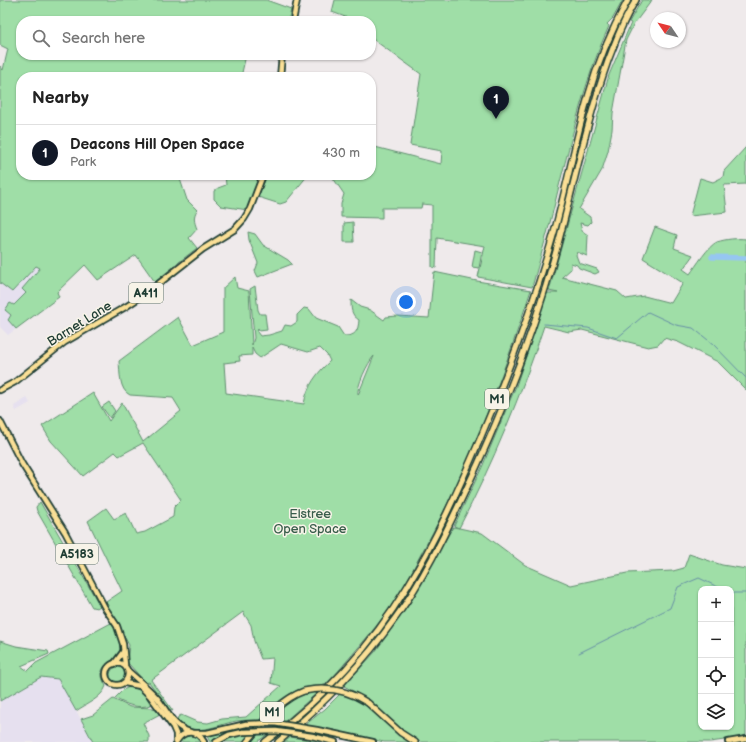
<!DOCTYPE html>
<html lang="en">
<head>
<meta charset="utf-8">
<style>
	:root { --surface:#fff; --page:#f6f6f6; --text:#222; --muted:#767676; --line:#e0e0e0; --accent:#111827 }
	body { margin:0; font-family:"Balsamiq Sans",sans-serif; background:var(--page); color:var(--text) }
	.controls { position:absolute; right:12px; bottom:12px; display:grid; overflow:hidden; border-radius:8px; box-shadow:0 1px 3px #0004 }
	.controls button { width:36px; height:36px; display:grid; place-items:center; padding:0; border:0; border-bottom:1px solid var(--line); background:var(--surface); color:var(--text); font:20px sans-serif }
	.compass { position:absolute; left:650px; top:12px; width:36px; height:36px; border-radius:50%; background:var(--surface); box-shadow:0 1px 3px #0004; rotate:305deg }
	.you { position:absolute; left:406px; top:302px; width:14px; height:14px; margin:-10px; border:3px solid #fff; border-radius:50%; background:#1a73e8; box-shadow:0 0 0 6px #1a73e833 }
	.badge { display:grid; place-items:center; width:26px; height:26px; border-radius:50%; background:var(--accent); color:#fff; font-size:13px; font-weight:700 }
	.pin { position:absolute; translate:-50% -33px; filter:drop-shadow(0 1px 2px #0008) }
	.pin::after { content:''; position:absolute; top:21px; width:14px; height:12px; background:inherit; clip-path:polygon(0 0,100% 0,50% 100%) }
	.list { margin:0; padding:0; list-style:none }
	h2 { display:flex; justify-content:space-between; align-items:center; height:52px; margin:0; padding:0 16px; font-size:17px }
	h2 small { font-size:13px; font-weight:400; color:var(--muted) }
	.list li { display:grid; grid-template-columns:26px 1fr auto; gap:12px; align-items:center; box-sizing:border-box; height:56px; padding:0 16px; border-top:1px solid var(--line) }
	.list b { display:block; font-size:15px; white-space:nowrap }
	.list p { margin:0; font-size:13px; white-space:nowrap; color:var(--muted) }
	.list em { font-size:13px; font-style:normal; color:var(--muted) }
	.icon { flex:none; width:22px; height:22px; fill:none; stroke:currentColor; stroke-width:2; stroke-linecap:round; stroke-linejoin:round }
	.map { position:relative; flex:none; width:746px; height:742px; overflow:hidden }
	.search { position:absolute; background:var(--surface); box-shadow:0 1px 3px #0004; left:16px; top:16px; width:360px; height:44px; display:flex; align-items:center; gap:10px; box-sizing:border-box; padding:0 14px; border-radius:16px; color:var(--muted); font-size:15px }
	.panel { position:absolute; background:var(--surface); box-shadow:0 1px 3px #0004; left:16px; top:72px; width:360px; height:108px; border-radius:16px }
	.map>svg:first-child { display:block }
</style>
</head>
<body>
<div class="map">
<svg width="746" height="742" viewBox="0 0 746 742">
	<rect width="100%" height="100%" fill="#efeaeb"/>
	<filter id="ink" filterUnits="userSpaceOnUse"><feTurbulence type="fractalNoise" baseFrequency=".025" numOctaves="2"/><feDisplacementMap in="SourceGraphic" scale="8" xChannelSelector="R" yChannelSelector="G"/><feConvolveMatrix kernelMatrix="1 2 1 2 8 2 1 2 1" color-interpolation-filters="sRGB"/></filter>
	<g filter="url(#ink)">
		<!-- built -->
		<g fill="#e6e0ef">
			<path d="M 36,266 L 41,268 L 59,297 L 8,335 L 0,327 L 0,283 L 12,292 Z"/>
			<path d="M 27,398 L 30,403 L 16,411 L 14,406 Z"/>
			<path d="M 41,677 L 59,679 L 93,742 L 0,742 L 0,701 Z"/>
		</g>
		<!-- green -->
		<g fill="#9fdea7" stroke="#5f8e6e" fill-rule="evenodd">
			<path d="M 0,0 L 266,0 L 291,9 L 288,21 L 21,21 L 21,55 L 246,55 L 241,77 L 21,77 L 21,175 L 183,175 L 180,179 L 187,200 L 197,210 C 193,217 194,221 197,229 L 189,238 L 197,248 L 179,262 L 155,282 L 136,255 L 98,280 L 85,265 L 57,292 L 59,297 L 16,329 L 8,320 L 11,315 L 5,310 L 10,303 L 14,305 L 26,293 L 22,289 L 40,268 L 36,266 L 12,292 L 0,283 L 0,66 L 3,70 L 8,49 L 0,45 Z"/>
			<path d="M 335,0 L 623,0 L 613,18 L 607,24 L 609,26 C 586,76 574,129 560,182 C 552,217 542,252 532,287 L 478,277 L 485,246 L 437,238 L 436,268 L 432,267 L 432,205 L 422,204 L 421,208 L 382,208 L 382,218 L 341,217 L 341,204 L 344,194 L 331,175 L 371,175 L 371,146 L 441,164 L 442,151 L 410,145 L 421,74 L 374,40 L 371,37 L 371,21 L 356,21 L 332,12 Z"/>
			<path d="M 642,0 L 652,0 L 634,24 L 626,40 L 613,113 L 612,130 L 608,151 L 602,170 L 579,209 L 590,217 L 591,222 L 588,225 L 580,223 L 582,231 L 588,235 L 587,256 L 577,252 L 576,255 L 579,263 L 597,269 L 599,272 L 595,274 L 579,268 L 577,265 L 571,263 L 571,269 L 562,277 L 617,291 L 626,299 L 644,296 L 671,303 L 683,283 L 643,258 L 655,227 L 677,235 L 674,248 L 693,255 L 683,269 L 690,274 C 696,266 708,246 717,242 C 726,239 737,238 746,239 L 746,390 L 718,362 L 678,342 L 664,338 L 658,345 L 648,347 L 582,330 L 569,332 L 544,326 C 521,395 493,463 459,528 L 482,533 L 525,565 L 571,585 L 627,573 L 673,571 L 684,568 L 689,554 L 722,565 L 746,569 L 746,645 L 745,646 L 746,648 L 746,737 L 710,742 L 420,742 L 408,735 L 362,696 L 344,686 L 375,652 L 410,603 L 453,527 L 459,528 L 454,526 L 483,465 L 516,386 L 547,293 L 558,293 L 549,291 L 609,75 L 631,23 L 629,22 ZM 701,589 L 731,589 L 731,727 L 701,727 Z"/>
			<path d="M 746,147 L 746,184 L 724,185 L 727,212 L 690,216 L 700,178 L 713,182 L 723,177 L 724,171 Z"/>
			<path d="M 225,175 L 259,176 L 248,210 L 221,206 L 214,199 L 214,191 L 218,188 L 226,185 Z"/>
			<path d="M 267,175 L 308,175 L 286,202 L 280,204 L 258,197 Z"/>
			<path d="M 353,222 L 354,242 L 344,242 L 344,223 Z"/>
			<path d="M 248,232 L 255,234 L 263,245 L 288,260 L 292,264 L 258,277 L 255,271 L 258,263 L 249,240 Z"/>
			<path d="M 475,250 L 482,252 L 479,268 L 472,267 Z"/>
			<path d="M 434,272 L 477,281 L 531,290 C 501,381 468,471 421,554 C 414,567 408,580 401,591 C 385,617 365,640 345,663 C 342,667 328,683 324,685 C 321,686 309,686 304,688 C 285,693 273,706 261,720 C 253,720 244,720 236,721 C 216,725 195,738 177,721 L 178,717 L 181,715 L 197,722 L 208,723 L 222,719 L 246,717 L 281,686 L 271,683 L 273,658 L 261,659 L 254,641 L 251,625 L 243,612 L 151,680 L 173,711 L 169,709 L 149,682 L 146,683 L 127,662 L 129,645 L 115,620 L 107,608 L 106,602 L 122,591 L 88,521 L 106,508 L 114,519 L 126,513 L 136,534 L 145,532 L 173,517 L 174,507 L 181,500 L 143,443 L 119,456 L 115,452 L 83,476 L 51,441 L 42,426 L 93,393 L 109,421 L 122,403 L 143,442 L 181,411 L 173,398 L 130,395 C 119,390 120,372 119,361 L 178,317 L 193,345 L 223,332 L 223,288 L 235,277 L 237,288 L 249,291 L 252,345 L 254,338 L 250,289 L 255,286 L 258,310 L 260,314 L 265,314 L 267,330 L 259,331 L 258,328 L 257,332 L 260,336 L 269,335 L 282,331 L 285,325 L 291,326 L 297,322 L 297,315 L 304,308 L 309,309 L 316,318 L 338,327 L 344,336 C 356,336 358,331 359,320 C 351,315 351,309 351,300 L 360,307 L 370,310 L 384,320 L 386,317 L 398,316 L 429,318 ZM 281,344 L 308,352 L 320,348 L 327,355 L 330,361 C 317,373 307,386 304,404 L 226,393 L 224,363 L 240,361 L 239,356 L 252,355 L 252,348 L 255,354 L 260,358 ZM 374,356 L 358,395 C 356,387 368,362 374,356 Z"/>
			<path d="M 109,402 L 115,411 L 110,418 L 102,407 Z"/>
			<path d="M 40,502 L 100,606 L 97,608 L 92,607 L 37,511 L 36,507 Z"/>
			<path d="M 111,623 C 118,633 126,647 116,658 C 111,662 104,664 102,671 C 101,676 103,681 106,686 C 102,698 86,704 76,711 L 58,679 L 41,677 L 0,701 L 0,641 L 16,646 L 48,651 L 49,654 L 21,666 L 28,671 L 36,663 Z"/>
			<circle cx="118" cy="675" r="8"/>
			<path d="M 129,687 C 141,688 146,695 151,705 C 138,709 126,705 115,698 L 123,690 Z"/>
			<path d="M 314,692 L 318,692 L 284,722 L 268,720 C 282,706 295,695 314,692 Z"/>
			<path d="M 341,693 L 363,703 L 411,742 L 384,742 L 305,725 L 325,709 Z"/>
			<path d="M 113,699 L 130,707 L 153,708 L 160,714 L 143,723 L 149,736 L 149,742 L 93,742 L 81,719 L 93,715 Z"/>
			<path d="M 240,727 L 240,730 L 224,734 L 211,742 L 210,742 L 207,736 Z"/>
			<path d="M 249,734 L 243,742 L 222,742 L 233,737 Z"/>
			<path d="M 257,734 L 268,734 L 257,742 L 250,742 Z"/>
			<path d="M 191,735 L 197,737 L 201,742 L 179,742 L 184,737 Z"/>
			<path d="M 291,737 L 320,742 L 284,742 Z"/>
		</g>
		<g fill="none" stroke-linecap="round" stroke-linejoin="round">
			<!-- stream -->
			<g stroke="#668fa5" stroke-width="1">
				<path d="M 544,324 L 588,328 L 617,338 L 648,312 L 676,325 L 693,328 L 713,344 L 746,378"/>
				<path d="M 731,593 L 746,593"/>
				<path d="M 579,653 L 670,608 L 678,587 L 699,578 L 722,589"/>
			</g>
			<!-- river -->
			<path stroke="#96c6f1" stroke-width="5.5" d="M 712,257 L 746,258"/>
			<defs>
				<g id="primary">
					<path d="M 293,21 L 297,0"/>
					<path d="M 280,77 L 282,55"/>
					<path d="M 0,390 L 15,382 L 65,342 L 127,306 L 148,292 L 203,249 L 235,229 L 244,219 L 250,209 L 263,175"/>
					<path d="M 0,421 L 22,464 L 65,532 L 105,608 L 117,626 L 123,644 L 125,665"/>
					<circle cx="117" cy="674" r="11"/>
					<path d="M 114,664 L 123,652"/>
					<path d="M 128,671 C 138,680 149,689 158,699 C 168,712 173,727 190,732"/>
					<path d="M 125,683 L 140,686 L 150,696 L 173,727 L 176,734 L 176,741"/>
				</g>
				<g id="trunk">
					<path d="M 317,730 L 373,742"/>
					<path d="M 195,733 L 207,733 L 246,724"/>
					<path d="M 312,736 L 335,742"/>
					<path d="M 176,742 C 183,730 197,729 204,742"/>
					<path d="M 216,742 L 229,735 L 243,732"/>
					<path d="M 728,742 L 746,739"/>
				</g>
				<g id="motorway">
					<path d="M 368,703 L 401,733 L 415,742"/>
					<path d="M 247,742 C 264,722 279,700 304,691"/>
					<path d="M 265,742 C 321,700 371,647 407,587 C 436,540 458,490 480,439 C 509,371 535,300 555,229 C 567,185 575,141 588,97 C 597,64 611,31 628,0"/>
					<path d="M 278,742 C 323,705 362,665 396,617 C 423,580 443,538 463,496 C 502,414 536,328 559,240 C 575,180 587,120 608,61 C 616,40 624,19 636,0"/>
				</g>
			</defs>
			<!-- primary casing -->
			<use href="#primary" stroke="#1f3d34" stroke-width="8"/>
			<!-- trunk casing -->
			<use href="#trunk" stroke="#1f3d34" stroke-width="8"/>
			<!-- motorway casing -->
			<use href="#motorway" stroke="#1f3d34" stroke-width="8"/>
			<!-- primary -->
			<use href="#primary" stroke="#fadf96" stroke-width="4.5"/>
			<!-- trunk -->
			<use href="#trunk" stroke="#fadf96" stroke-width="4.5"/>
			<!-- motorway -->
			<use href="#motorway" stroke="#fadf96" stroke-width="5"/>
			<defs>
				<g id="trunk-bridge">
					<path d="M 246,724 L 274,723 L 317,730"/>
					<path d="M 243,732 L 276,731 L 312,736"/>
				</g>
				<path id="motorway-bridge" d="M 304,691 C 328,686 348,690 368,703"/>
			</defs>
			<!-- trunk-bridge casing -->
			<use href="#trunk-bridge" stroke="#1f3d34" stroke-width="8" stroke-linecap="butt"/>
			<!-- motorway-bridge casing -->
			<use href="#motorway-bridge" stroke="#1f3d34" stroke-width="8" stroke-linecap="butt"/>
			<!-- trunk-bridge -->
			<use href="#trunk-bridge" stroke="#fadf96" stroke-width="4.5"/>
			<!-- motorway-bridge -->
			<use href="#motorway-bridge" stroke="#fadf96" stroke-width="5"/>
		</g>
	</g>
	<g text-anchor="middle" stroke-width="3" stroke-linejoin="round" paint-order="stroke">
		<!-- shield labels -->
		<g fill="#f7f3e8" stroke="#60746a" stroke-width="1">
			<rect x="129" y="283" width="34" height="20" rx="3"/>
			<rect x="485" y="389" width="24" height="20" rx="3"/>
			<rect x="56" y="544" width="42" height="20" rx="3"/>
			<rect x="260" y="702" width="24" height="20" rx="3"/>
		</g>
		<g font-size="12" font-weight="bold" fill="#1f3d34">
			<text x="146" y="297">A411</text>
			<text x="497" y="403">M1</text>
			<text x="77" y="558">A5183</text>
			<text x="272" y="716">M1</text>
		</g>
		<!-- street labels -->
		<g font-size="13" fill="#1f3d34" stroke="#f7f3e8">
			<text transform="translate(79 323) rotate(-32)" y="5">Barnet Lane</text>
		</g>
		<!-- park labels -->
		<g font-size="13" fill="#395d4b" stroke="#f7f3e8">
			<text x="310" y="518">Elstree<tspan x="310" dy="15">Open Space</tspan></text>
		</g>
	</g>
</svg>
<div class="controls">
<button>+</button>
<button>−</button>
<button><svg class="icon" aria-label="locate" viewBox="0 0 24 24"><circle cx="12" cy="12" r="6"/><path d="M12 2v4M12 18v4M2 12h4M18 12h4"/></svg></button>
<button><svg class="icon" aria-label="layers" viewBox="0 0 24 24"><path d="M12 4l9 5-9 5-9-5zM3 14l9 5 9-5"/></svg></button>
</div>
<svg class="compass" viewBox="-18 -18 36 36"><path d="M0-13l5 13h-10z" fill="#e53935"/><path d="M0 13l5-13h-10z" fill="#767676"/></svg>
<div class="you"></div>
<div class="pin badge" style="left:496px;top:119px">1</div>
<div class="search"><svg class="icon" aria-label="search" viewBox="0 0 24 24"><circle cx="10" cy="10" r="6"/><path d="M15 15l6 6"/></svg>Search here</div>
<section class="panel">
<h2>Nearby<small></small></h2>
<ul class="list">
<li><span class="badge">1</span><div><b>Deacons Hill Open Space</b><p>Park</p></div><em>430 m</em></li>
</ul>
</section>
</div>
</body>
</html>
